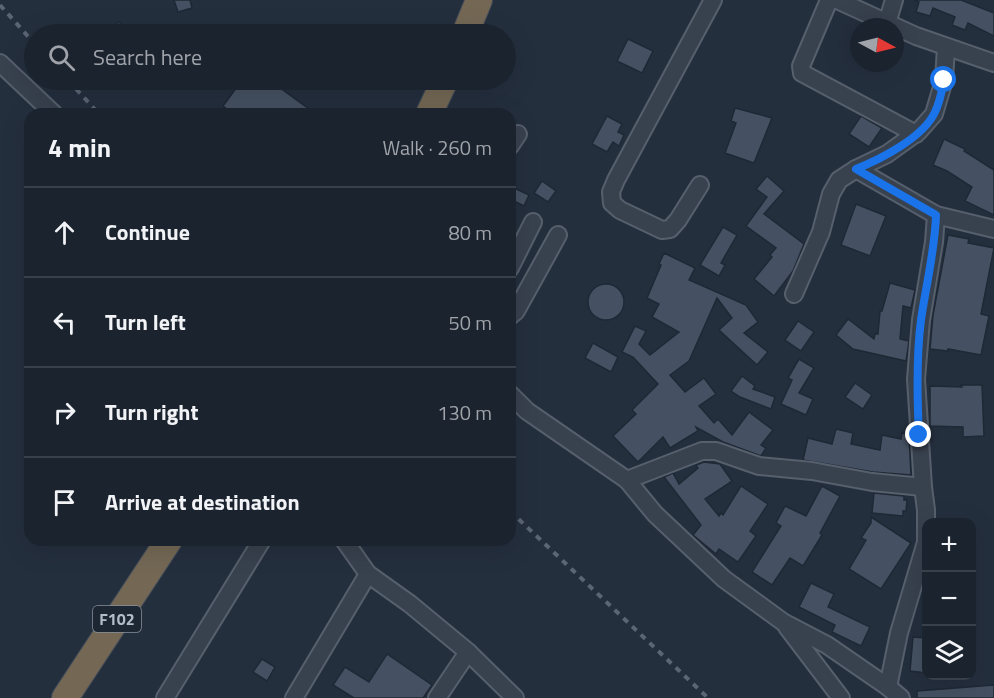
<!DOCTYPE html>
<html lang="en">
<head>
<meta charset="utf-8">
<style>
	:root { --surface:#1b232e; --page:#242b36; --text:#f1f3f6; --muted:#a0a4aa; --line:#39404a }
	body { margin:0; font-family:"Titillium Web",sans-serif; background:var(--page); color:var(--text) }
	.controls { position:absolute; right:18px; bottom:18px; display:grid; overflow:hidden; border-radius:12px; box-shadow:0 6px 24px #0002 }
	.controls button { width:54px; height:54px; display:grid; place-items:center; padding:0; border:0; border-bottom:2px solid var(--line); background:var(--surface); color:var(--text); font:30px sans-serif }
	.compass { position:absolute; left:850px; top:18px; width:54px; height:54px; border-radius:50%; background:var(--surface); box-shadow:0 6px 24px #0002; rotate:97deg }
	.stop { position:absolute; width:18px; height:18px; margin:-14px; border:4px solid #1a73e8; border-radius:50%; background:#fff }
	.stop.end { background:#1a73e8; border-color:#fff; box-shadow:0 2px 6px #0008 }
	.list { margin:0; padding:0; list-style:none }
	h2 { display:flex; justify-content:space-between; align-items:center; height:78px; margin:0; padding:0 24px; font-size:26px }
	h2 small { font-size:20px; font-weight:400; color:var(--muted) }
	.list li { display:grid; grid-template-columns:39px 1fr auto; gap:18px; align-items:center; box-sizing:border-box; height:90px; padding:0 24px; border-top:2px solid var(--line) }
	.list b { display:block; font-size:22px; white-space:nowrap }
	.list em { font-size:20px; font-style:normal; color:var(--muted) }
	.icon { flex:none; width:33px; height:33px; fill:none; stroke:currentColor; stroke-width:2; stroke-linecap:round; stroke-linejoin:round }
	.map { position:relative; flex:none; width:994px; height:698px; overflow:hidden }
	.search { position:absolute; background:var(--surface); box-shadow:0 6px 24px #0002; left:24px; top:24px; width:492px; height:66px; display:flex; align-items:center; gap:15px; box-sizing:border-box; padding:0 21px; border-radius:33px; color:var(--muted); font-size:22px }
	.panel { position:absolute; background:var(--surface); box-shadow:0 6px 24px #0002; left:24px; top:108px; width:492px; height:438px; border-radius:18px }
	.map>svg:first-child { display:block }
</style>
</head>
<body>
<div class="map">
<svg width="994" height="698" viewBox="0 0 994 698">
	<rect width="100%" height="100%" fill="#242f3e"/>
	<!-- building -->
	<g fill="#455162" stroke="#1f2835" stroke-width="1.5">
		<path d="M 174,0 L 190,0 L 192,8 L 178,12 Z"/>
		<path d="M 914,0 L 961,0 L 994,13 L 994,36 L 968,23 L 965,30 L 952,25 L 955,17 L 933,8 L 930,16 L 916,12 L 919,2 Z"/>
		<path d="M 119,22 L 129,34 L 104,34 Z"/>
		<path d="M 628,39 L 653,51 L 642,73 L 617,61 Z"/>
		<path d="M 242,80 L 269,80 L 316,114 L 233,114 L 223,106 Z"/>
		<path d="M 735,108 L 772,118 L 754,163 L 725,153 L 736,123 L 731,121 Z"/>
		<path d="M 607,116 L 622,124 L 618,132 L 624,135 L 619,146 L 613,142 L 607,152 L 592,144 Z"/>
		<path d="M 861,116 L 882,128 L 869,147 L 849,134 Z"/>
		<path d="M 944,139 L 965,149 L 964,151 L 994,170 L 994,215 L 965,201 L 972,187 L 947,171 L 933,165 Z"/>
		<path d="M 767,176 L 784,191 L 764,214 L 804,244 L 793,271 L 774,296 L 754,279 L 772,257 L 770,255 L 776,248 L 746,226 L 767,197 L 756,189 Z"/>
		<path d="M 542,181 L 556,191 L 548,202 L 534,193 Z"/>
		<path d="M 510,186 L 529,195 L 524,206 L 510,199 Z"/>
		<path d="M 856,204 L 886,216 L 870,256 L 841,245 Z"/>
		<path d="M 723,227 L 737,235 L 721,263 L 725,265 L 719,276 L 700,265 Z"/>
		<path d="M 948,235 L 969,239 L 968,243 L 994,248 L 981,314 L 989,316 L 981,355 L 948,349 L 948,351 L 930,349 L 933,315 Z"/>
		<path d="M 664,253 L 695,268 L 689,280 L 746,305 L 758,322 L 744,333 L 768,352 L 757,365 L 719,330 L 732,318 L 717,298 L 689,361 L 670,375 L 685,392 L 704,378 L 716,394 L 699,406 L 714,423 L 718,419 L 732,435 L 749,412 L 773,430 L 761,445 L 766,448 L 761,456 L 723,442 L 696,427 L 698,431 L 670,448 L 663,437 L 638,462 L 613,436 L 636,414 L 632,410 L 658,384 L 633,357 L 622,352 L 635,326 L 646,331 L 639,344 L 650,355 L 679,332 L 652,317 L 659,304 L 647,298 L 661,265 L 659,264 Z"/>
		<path d="M 890,283 L 915,290 L 911,308 L 903,306 L 900,339 L 909,341 L 906,361 L 853,349 L 836,335 L 848,319 L 874,339 L 875,334 L 878,334 L 880,311 L 882,311 Z"/>
		<circle cx="606" cy="302" r="18"/>
		<path d="M 798,321 L 814,332 L 801,351 L 785,340 Z"/>
		<path d="M 593,343 L 618,357 L 611,372 L 585,358 Z"/>
		<path d="M 799,359 L 814,368 L 799,393 L 813,399 L 806,415 L 781,404 L 792,380 L 788,378 Z"/>
		<path d="M 742,376 L 755,386 L 753,389 L 775,397 L 771,409 L 740,397 L 731,391 Z"/>
		<path d="M 855,383 L 872,395 L 863,409 L 845,397 Z"/>
		<path d="M 961,385 L 982,385 L 984,436 L 963,437 L 963,427 L 930,426 L 930,386 L 962,387 Z"/>
		<path d="M 836,429 L 853,433 L 851,444 L 880,450 L 882,435 L 901,439 L 902,433 L 909,435 L 911,475 L 873,472 L 803,460 L 808,438 L 832,444 Z"/>
		<path d="M 704,462 L 720,464 L 732,481 L 705,499 L 719,516 L 721,513 L 723,515 L 741,486 L 768,504 L 750,531 L 756,536 L 738,562 L 719,549 L 716,554 L 693,535 L 701,525 L 664,477 L 673,473 L 679,484 L 698,468 L 696,465 Z"/>
		<path d="M 822,486 L 840,496 L 820,533 L 822,535 L 803,566 L 790,558 L 772,585 L 752,572 L 781,526 L 776,523 L 785,506 L 806,516 Z"/>
		<path d="M 874,493 L 904,496 L 904,500 L 907,500 L 906,511 L 903,511 L 903,516 L 872,513 Z"/>
		<path d="M 871,517 L 911,543 L 881,589 L 849,569 L 866,540 L 861,538 L 871,523 Z"/>
		<path d="M 811,583 L 834,594 L 828,607 L 870,627 L 861,646 L 832,632 L 835,625 L 799,607 Z"/>
		<path d="M 913,637 L 927,638 L 927,673 L 910,671 Z"/>
		<path d="M 387,654 L 432,685 L 423,698 L 354,698 L 333,685 L 345,667 L 369,682 Z"/>
		<path d="M 262,659 L 275,667 L 267,681 L 253,672 Z"/>
		<path d="M 994,685 L 994,698 L 917,698 L 917,691 Z"/>
	</g>
	<g fill="none" stroke-linecap="round" stroke-linejoin="round">
		<defs>
			<g id="minor">
				<path d="M 829,0 L 801,66 L 802,73 L 916,134"/>
				<path d="M 837,0 L 916,36 L 994,63"/>
				<path d="M 887,23 L 894,0"/>
				<path d="M 0,63 L 54,114"/>
				<path d="M 510,146 L 518,134"/>
				<path d="M 856,169 L 936,215 L 994,229"/>
				<path d="M 700,185 L 678,220 L 670,229 L 662,230 L 620,210 L 612,203 L 611,192 L 616,180 L 713,0"/>
				<path d="M 510,268 L 533,222"/>
				<path d="M 794,294 L 821,232 L 831,194 L 839,180 L 856,169 L 887,154 L 919,131 L 934,114 L 944,80 L 946,47"/>
				<path d="M 510,316 L 516,311 L 558,235"/>
				<path d="M 510,394 L 527,411 L 627,480 L 655,514 L 724,579 L 783,622 L 827,645 L 888,687 L 901,698"/>
				<path d="M 627,480 L 702,451 L 716,451 L 759,466 L 812,471 L 872,482 L 923,487"/>
				<path d="M 344,540 L 368,574 L 410,604 L 468,652 L 515,698"/>
				<path d="M 787,627 L 841,698"/>
				<path d="M 888,687 L 899,633 L 926,542 L 926,510 L 923,487 L 916,379 L 921,320 L 934,242 L 936,215"/>
				<path d="M 165,698 L 262,540"/>
				<path d="M 294,698 L 368,574"/>
				<path d="M 437,698 L 468,652"/>
			</g>
			<g id="highway">
				<path d="M 465,34 L 479,0"/>
				<path d="M 429,114 L 445,80"/>
				<path d="M 65,698 L 169,540"/>
			</g>
		</defs>
		<!-- minor casing -->
		<use href="#minor" stroke="#565f6c" stroke-width="20"/>
		<!-- highway casing -->
		<use href="#highway" stroke="#434c59" stroke-width="28"/>
		<!-- minor -->
		<use href="#minor" stroke="#38414e" stroke-width="16"/>
		<!-- highway -->
		<use href="#highway" stroke="#746855" stroke-width="26"/>
		<!-- rail -->
		<g stroke="#5a6575" stroke-width="4" stroke-dasharray="6 6" stroke-linecap="butt">
			<path d="M 0,5 L 34,43"/>
			<path d="M 68,80 L 99,114"/>
			<path d="M 510,511 L 708,698"/>
		</g>
	</g>
	<g fill="none" stroke-linecap="round" stroke-linejoin="round">
		<!-- route -->
		<path stroke="#1a73e8" stroke-width="8" d="M 919,435 C 917,396 916,358 921,320 C 926,285 935,250 936,215 L 856,169 C 881,159 924,137 935,112 C 940,102 942,91 944,80"/>
	</g>
	<g text-anchor="middle" stroke-width="5" stroke-linejoin="round" paint-order="stroke">
		<!-- shield labels -->
		<rect fill="#1d2633" stroke="#878f9c" stroke-width="1.5" x="93" y="606" width="48" height="26" rx="4.5"/>
		<g font-size="16" font-weight="bold" fill="#b4bcc9">
			<text x="117" y="625">F102</text>
		</g>
	</g>
</svg>
<div class="controls">
<button>+</button>
<button>−</button>
<button><svg class="icon" aria-label="layers" viewBox="0 0 24 24"><path d="M12 4l9 5-9 5-9-5zM3 14l9 5 9-5"/></svg></button>
</div>
<svg class="compass" viewBox="-18 -18 36 36"><path d="M0-13l5 13h-10z" fill="#e53935"/><path d="M0 13l5-13h-10z" fill="#a0a4aa"/></svg>
<div class="stop" style="left:944px;top:80px"></div>
<div class="stop end" style="left:919px;top:435px"></div>
<div class="search"><svg class="icon" aria-label="search" viewBox="0 0 24 24"><circle cx="10" cy="10" r="6"/><path d="M15 15l6 6"/></svg>Search here</div>
<section class="panel">
<h2>4 min<small>Walk · 260 m</small></h2>
<ul class="list">
<li><svg class="icon" aria-label="ahead" viewBox="0 0 24 24"><path d="M12 20V5M6 11l6-6 6 6"/></svg><div><b>Continue</b></div><em>80 m</em></li>
<li><svg class="icon" aria-label="left" viewBox="0 0 24 24"><path d="M17 20v-9H6M10 6l-5 5 5 5"/></svg><div><b>Turn left</b></div><em>50 m</em></li>
<li><svg class="icon" aria-label="right" viewBox="0 0 24 24"><path d="M7 20v-9h11M14 6l5 5-5 5"/></svg><div><b>Turn right</b></div><em>130 m</em></li>
<li><svg class="icon" aria-label="arrive" viewBox="0 0 24 24"><path d="M6 21V4h12l-3 4 3 4H6"/></svg><div><b>Arrive at destination</b></div></li>
</ul>
</section>
</div>
</body>
</html>
